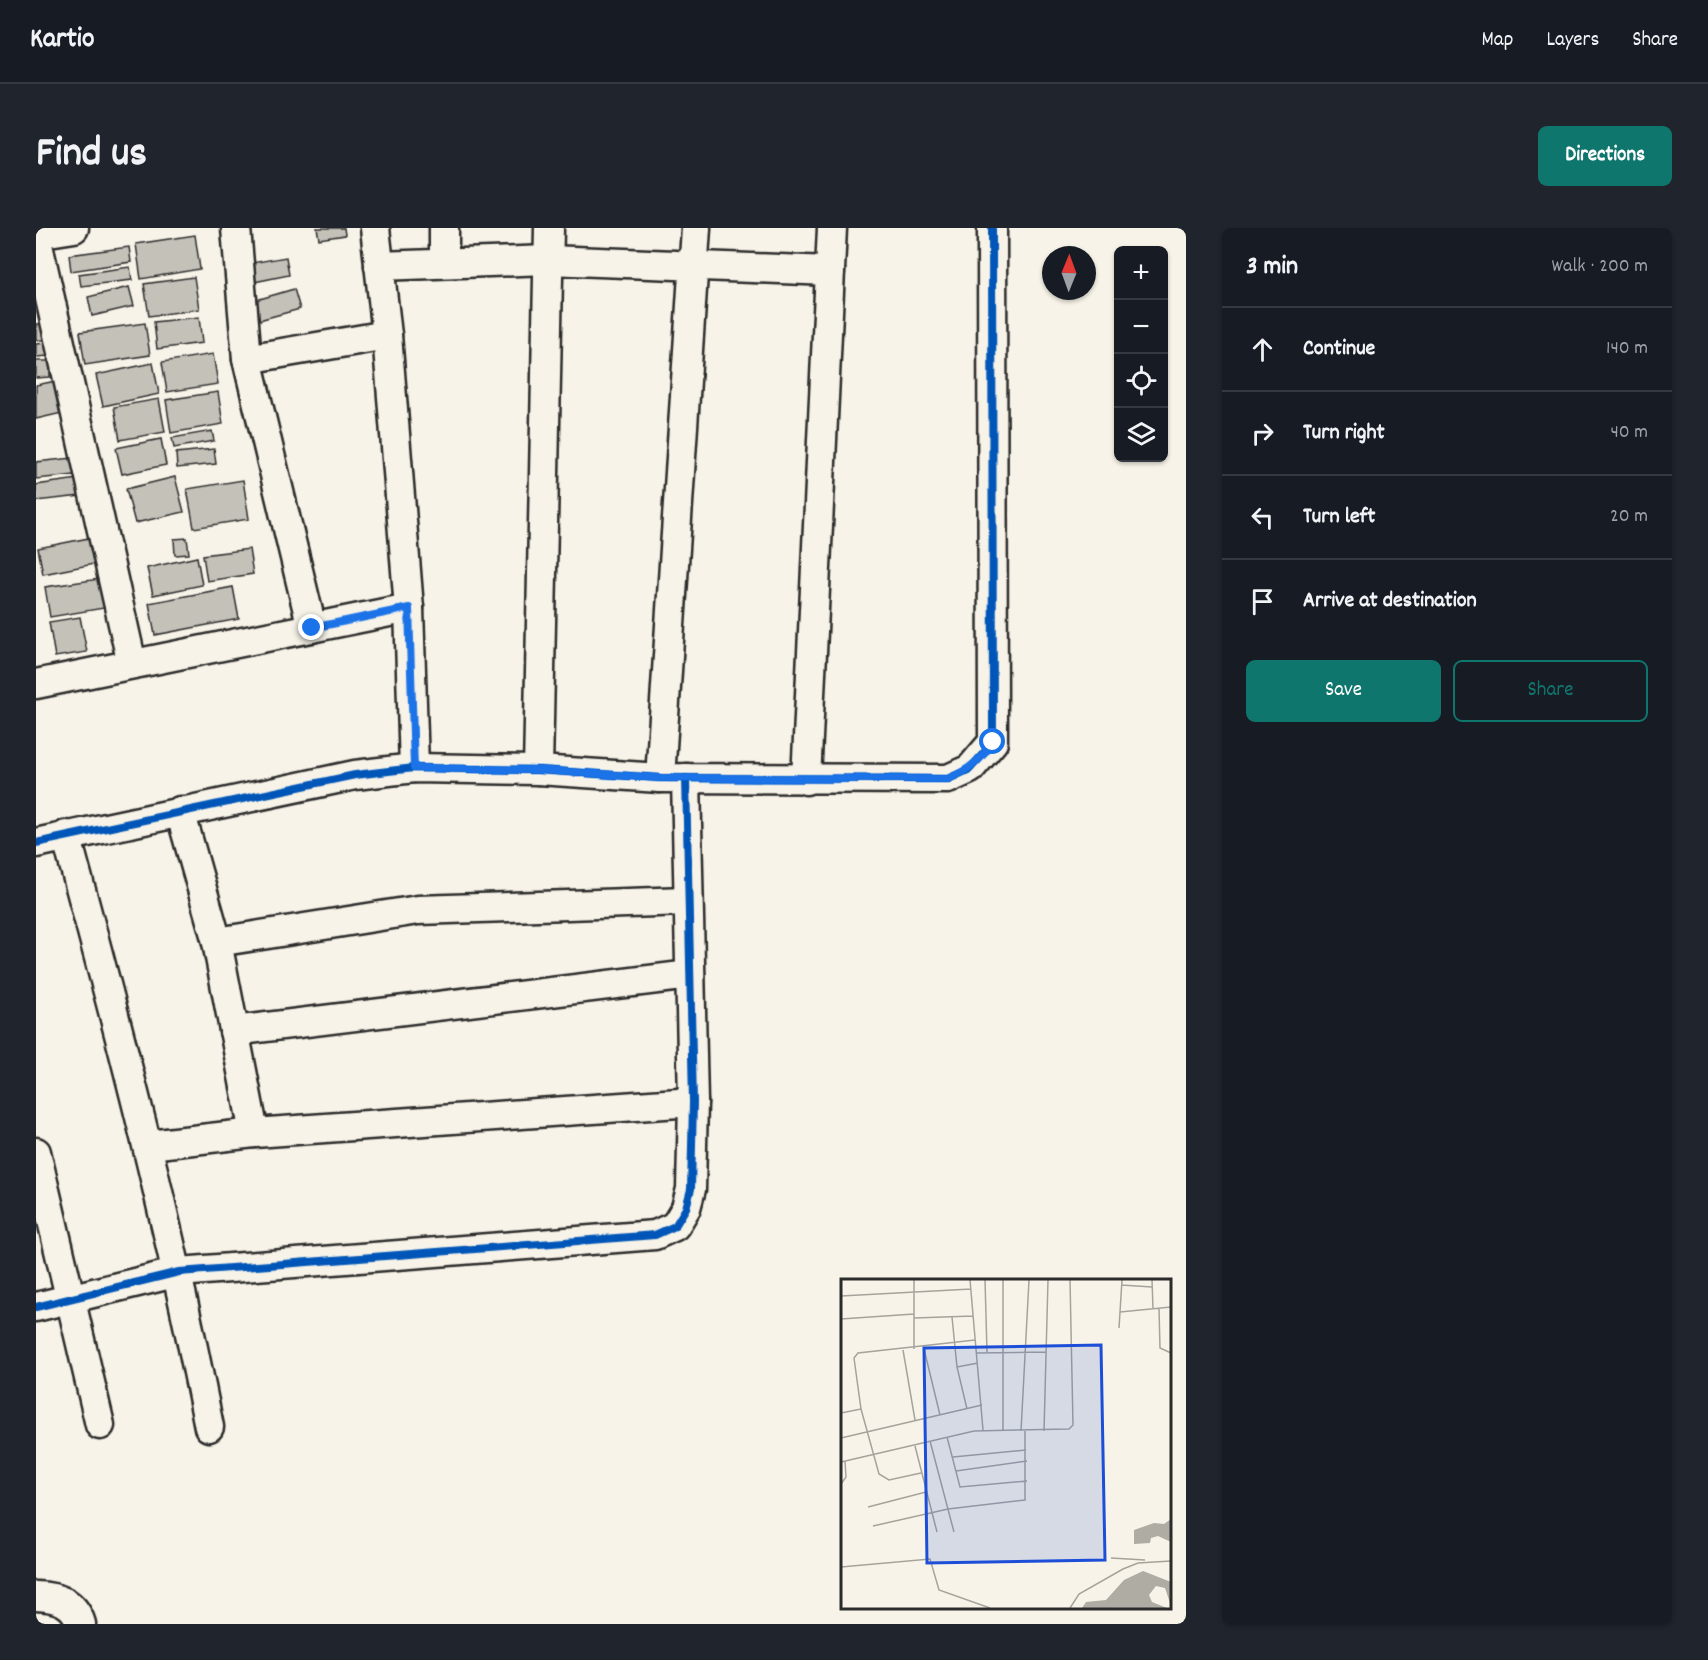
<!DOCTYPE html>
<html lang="en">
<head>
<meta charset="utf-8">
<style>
	:root { --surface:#171b24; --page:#20242c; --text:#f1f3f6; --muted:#9ea1a6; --line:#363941; --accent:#0f766e }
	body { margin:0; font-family:Dekko,sans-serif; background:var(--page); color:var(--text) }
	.controls { position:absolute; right:18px; top:18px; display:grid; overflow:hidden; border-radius:9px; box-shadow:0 2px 4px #0004 }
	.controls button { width:54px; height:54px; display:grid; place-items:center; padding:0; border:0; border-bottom:2px solid var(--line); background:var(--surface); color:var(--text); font:30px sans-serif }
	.compass { position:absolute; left:1006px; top:18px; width:54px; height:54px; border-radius:50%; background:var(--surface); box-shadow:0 2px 4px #0004; rotate:1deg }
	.stop { position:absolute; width:18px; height:18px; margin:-14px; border:4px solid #1a73e8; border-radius:50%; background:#fff }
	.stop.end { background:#1a73e8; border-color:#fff; box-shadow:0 2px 6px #0008 }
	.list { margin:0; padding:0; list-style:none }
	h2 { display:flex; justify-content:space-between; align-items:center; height:78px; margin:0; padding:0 24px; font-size:26px }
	h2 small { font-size:20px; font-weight:400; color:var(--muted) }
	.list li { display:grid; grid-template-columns:39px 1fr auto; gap:18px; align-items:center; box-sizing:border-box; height:84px; padding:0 24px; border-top:2px solid var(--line) }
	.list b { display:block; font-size:22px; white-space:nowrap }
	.list em { font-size:20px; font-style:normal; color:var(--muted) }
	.actions { display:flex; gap:12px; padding:18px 24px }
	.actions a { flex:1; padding:14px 0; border:2px solid var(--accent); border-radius:9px; text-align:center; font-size:21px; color:var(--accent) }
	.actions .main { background:var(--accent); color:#fff }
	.icon { flex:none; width:33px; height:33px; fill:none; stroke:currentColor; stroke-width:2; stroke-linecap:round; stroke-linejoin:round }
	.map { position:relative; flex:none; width:1150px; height:1396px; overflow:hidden; border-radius:9px }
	header { display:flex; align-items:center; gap:36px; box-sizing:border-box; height:84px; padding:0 30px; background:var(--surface); border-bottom:2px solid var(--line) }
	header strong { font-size:28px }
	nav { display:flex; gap:33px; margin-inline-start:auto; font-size:21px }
	.intro { display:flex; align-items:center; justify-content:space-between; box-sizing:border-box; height:144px; padding:0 36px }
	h1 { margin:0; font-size:42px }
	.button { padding:15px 27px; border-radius:9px; background:var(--accent); color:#fff; font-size:21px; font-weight:700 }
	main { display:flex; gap:36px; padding:0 36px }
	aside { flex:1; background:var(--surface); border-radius:9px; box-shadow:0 2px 4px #0004 }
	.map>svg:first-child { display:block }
</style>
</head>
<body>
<header>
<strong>Kartio</strong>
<nav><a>Map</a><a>Layers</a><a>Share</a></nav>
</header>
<div class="intro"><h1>Find us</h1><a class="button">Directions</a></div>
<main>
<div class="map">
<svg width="1150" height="1396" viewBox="0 0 1150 1396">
	<rect width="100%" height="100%" fill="#f7f3e8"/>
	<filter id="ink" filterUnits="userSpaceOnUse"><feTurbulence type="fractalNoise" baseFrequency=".0167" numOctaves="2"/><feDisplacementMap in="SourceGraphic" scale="12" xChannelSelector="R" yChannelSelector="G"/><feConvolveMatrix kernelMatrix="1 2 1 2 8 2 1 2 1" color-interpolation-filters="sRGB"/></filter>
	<g filter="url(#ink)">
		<!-- building -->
		<g fill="#c4c1b9" stroke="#2b2b2b" stroke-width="1.5">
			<path d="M 281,0 L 308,0 L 309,7 L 283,11 Z"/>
			<path d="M 159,7 L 164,41 L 105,51 L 100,16 Z"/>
			<path d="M 93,19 L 95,34 L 35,43 L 33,27 Z"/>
			<path d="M 250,29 L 253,47 L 218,54 L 215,35 Z"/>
			<path d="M 94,39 L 96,52 L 45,58 L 43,46 Z"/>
			<path d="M 158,49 L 163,81 L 113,88 L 108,56 Z"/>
			<path d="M 93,59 L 98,78 L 56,88 L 52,69 Z"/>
			<path d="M 258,61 L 264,81 L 223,92 L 217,73 Z"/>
			<path d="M 163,89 L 166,115 L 121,121 L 118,94 Z"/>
			<path d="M 109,95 L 114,127 L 49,137 L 44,104 Z"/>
			<rect x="0" y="96" width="7" height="16"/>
			<path d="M 11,115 L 12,128 L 0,129 L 0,116 Z"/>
			<path d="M 177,126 L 182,156 L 131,164 L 126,134 Z"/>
			<path d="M 0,133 L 14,133 L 14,149 L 0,150 Z"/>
			<path d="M 117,135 L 123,166 L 67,178 L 60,147 Z"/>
			<path d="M 20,153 L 26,185 L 0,191 L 0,157 Z"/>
			<path d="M 182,164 L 187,196 L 135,205 L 130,172 Z"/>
			<path d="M 123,171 L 129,204 L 84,212 L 78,179 Z"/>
			<path d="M 176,203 L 178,213 L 138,220 L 136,210 Z"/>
			<path d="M 125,211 L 130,237 L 86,246 L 80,220 Z"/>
			<path d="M 178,221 L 180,236 L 141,240 L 140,225 Z"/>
			<path d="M 37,230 L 39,247 L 0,251 L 0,234 Z"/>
			<path d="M 139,249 L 148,284 L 99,295 L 90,261 Z"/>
			<path d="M 42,251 L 45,268 L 0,273 L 0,257 Z"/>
			<path d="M 207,252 L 213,291 L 158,300 L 151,261 Z"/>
			<path d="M 53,310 L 58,336 L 7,346 L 2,320 Z"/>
			<path d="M 151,310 L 153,326 L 139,327 L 138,311 Z"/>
			<path d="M 213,321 L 217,346 L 171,353 L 167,327 Z"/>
			<path d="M 161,329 L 166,357 L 117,367 L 111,340 Z"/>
			<path d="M 63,351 L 68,380 L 14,389 L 9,359 Z"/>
			<path d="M 197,359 L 203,391 L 119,407 L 113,375 Z"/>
			<path d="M 44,389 L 51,424 L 19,429 L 13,394 Z"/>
		</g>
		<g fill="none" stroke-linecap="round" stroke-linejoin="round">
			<defs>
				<g id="street">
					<path d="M 200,0 L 211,131 L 276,400"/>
					<path d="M 339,0 L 351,107 L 373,380 L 378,540"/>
					<path d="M 408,0 L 408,35"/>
					<path d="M 0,6 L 38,0"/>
					<path d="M 0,8 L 96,436"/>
					<path d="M 343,38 L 512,32 L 794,43"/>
					<path d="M 211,131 L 351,107"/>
					<path d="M 0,456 L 373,380"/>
					<path d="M 502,542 L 513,0"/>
					<path d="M 624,550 L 660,0"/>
					<path d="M 770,552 L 796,0"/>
					<path d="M 144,583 L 181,714 L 218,905 L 657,874"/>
					<path d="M 30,607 C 84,805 134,998 173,1199"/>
					<path d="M 0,615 L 319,547 L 378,540 L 502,542 L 624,550 L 912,551 L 934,541 L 957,514 L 956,0"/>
					<path d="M 181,714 L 382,682 L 651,673"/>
					<path d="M 198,803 L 654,747"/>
					<path d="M 113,917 L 218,905"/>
					<path d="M 0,924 L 64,1197"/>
					<path d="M 0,1079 L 143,1044 L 619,1007 L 639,998 L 650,980 L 655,961 L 657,874 L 650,550"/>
					<path d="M 0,1368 C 21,1369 38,1373 45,1396"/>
				</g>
			</defs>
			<!-- street casing -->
			<use href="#street" stroke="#2b2b2b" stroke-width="33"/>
			<!-- street -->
			<use href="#street" stroke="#f7f3e8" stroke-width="28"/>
			<defs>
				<g id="cycleway">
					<path d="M 0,615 L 319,547 L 378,540 L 502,542 L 624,550 L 912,551 L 934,541 L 957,514 L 956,0"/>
					<path d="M 0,1079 L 143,1044 L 619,1007 L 639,998 L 650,980 L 655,961 L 657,874 L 650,550"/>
				</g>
			</defs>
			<!-- cycleway casing -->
			<use href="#cycleway" stroke="#f7f3e8" stroke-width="11"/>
			<!-- cycleway -->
			<use href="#cycleway" stroke="#0057b8" stroke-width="8"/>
		</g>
	</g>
	<g fill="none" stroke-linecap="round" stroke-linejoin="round" filter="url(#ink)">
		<!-- route -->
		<path stroke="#1a73e8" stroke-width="8" d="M 276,400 L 373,380 L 378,540 L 502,542 L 624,550 L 912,551 C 933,542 944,533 957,514"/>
	</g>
	<!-- overview -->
	<g transform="translate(805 1051)">
		<rect width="330" height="330" fill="#f7f3e8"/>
		<path d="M 330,240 L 330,263 L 317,257 L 310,259 L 309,264 L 293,265 L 293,251 L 313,244 L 323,245 ZM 302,292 L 330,303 L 330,327 L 324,309 L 315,307 L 308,316 L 311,323 L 326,329 L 241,329 L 245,323 L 265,321 L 283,301 Z" fill="#afaca4"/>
		<path fill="none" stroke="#a5a39c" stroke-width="1.5" d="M 73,1 L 73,70M 129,1 L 142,151M 144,1 L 146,73M 311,1 L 312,30M 280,6 L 311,8M 0,17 L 130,10M 318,29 L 319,69 L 330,74M 279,33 L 330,28M 111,38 L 116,88 L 126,130M 73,39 L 132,37M 0,40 L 73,35M 278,49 L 281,1M 83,70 L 99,136M 62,71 L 74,141M 136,74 L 205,73M 116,88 L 137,84M 0,134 L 20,130M 162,151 L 162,1M 180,152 L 188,1M 203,152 L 207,1M 106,158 L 119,208 L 186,202M 0,159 L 141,126M 89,162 L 113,253M 74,167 L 96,253M 112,178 L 185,171M 0,183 L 133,152 L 228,150 L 232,146 L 229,1M 115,192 L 186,182M 80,194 L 48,201 L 38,195 L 20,130 L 13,79 L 17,74 L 134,61M 0,205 L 5,198 L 4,182M 27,228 L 85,213M 32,247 L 107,230 L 184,221 L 184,152M 270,279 L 304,281M 0,288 L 89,280 L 98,311 L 149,329M 229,329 L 238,315 L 282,290 L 297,284 L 330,282"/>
		<path fill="#1d4ed8" fill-opacity="0.15" stroke="#1d4ed8" stroke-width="3" d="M 260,66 L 264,281 L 86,284 L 83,69 Z"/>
		<rect width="330" height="330" fill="none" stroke="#2b2b2b" stroke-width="3"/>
	</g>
</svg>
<div class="controls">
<button>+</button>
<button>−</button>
<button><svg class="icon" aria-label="locate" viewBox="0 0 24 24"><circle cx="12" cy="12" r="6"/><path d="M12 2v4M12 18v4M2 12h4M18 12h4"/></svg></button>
<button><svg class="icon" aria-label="layers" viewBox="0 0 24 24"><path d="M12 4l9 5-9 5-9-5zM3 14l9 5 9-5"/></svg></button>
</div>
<svg class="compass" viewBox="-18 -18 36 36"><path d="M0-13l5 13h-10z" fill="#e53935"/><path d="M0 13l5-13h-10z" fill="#9ea1a6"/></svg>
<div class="stop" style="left:957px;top:514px"></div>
<div class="stop end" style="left:276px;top:400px"></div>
</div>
<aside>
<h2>3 min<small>Walk · 200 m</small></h2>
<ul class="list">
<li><svg class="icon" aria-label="ahead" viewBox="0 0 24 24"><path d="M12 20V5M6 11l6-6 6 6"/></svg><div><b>Continue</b></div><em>140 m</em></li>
<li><svg class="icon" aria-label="right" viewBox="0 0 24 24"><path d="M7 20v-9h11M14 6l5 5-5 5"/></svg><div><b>Turn right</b></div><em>40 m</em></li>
<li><svg class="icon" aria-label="left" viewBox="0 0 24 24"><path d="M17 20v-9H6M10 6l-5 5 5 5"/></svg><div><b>Turn left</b></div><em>20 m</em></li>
<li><svg class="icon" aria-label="arrive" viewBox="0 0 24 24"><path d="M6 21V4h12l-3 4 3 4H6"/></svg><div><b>Arrive at destination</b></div></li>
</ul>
<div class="actions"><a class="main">Save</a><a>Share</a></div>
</aside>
</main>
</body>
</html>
